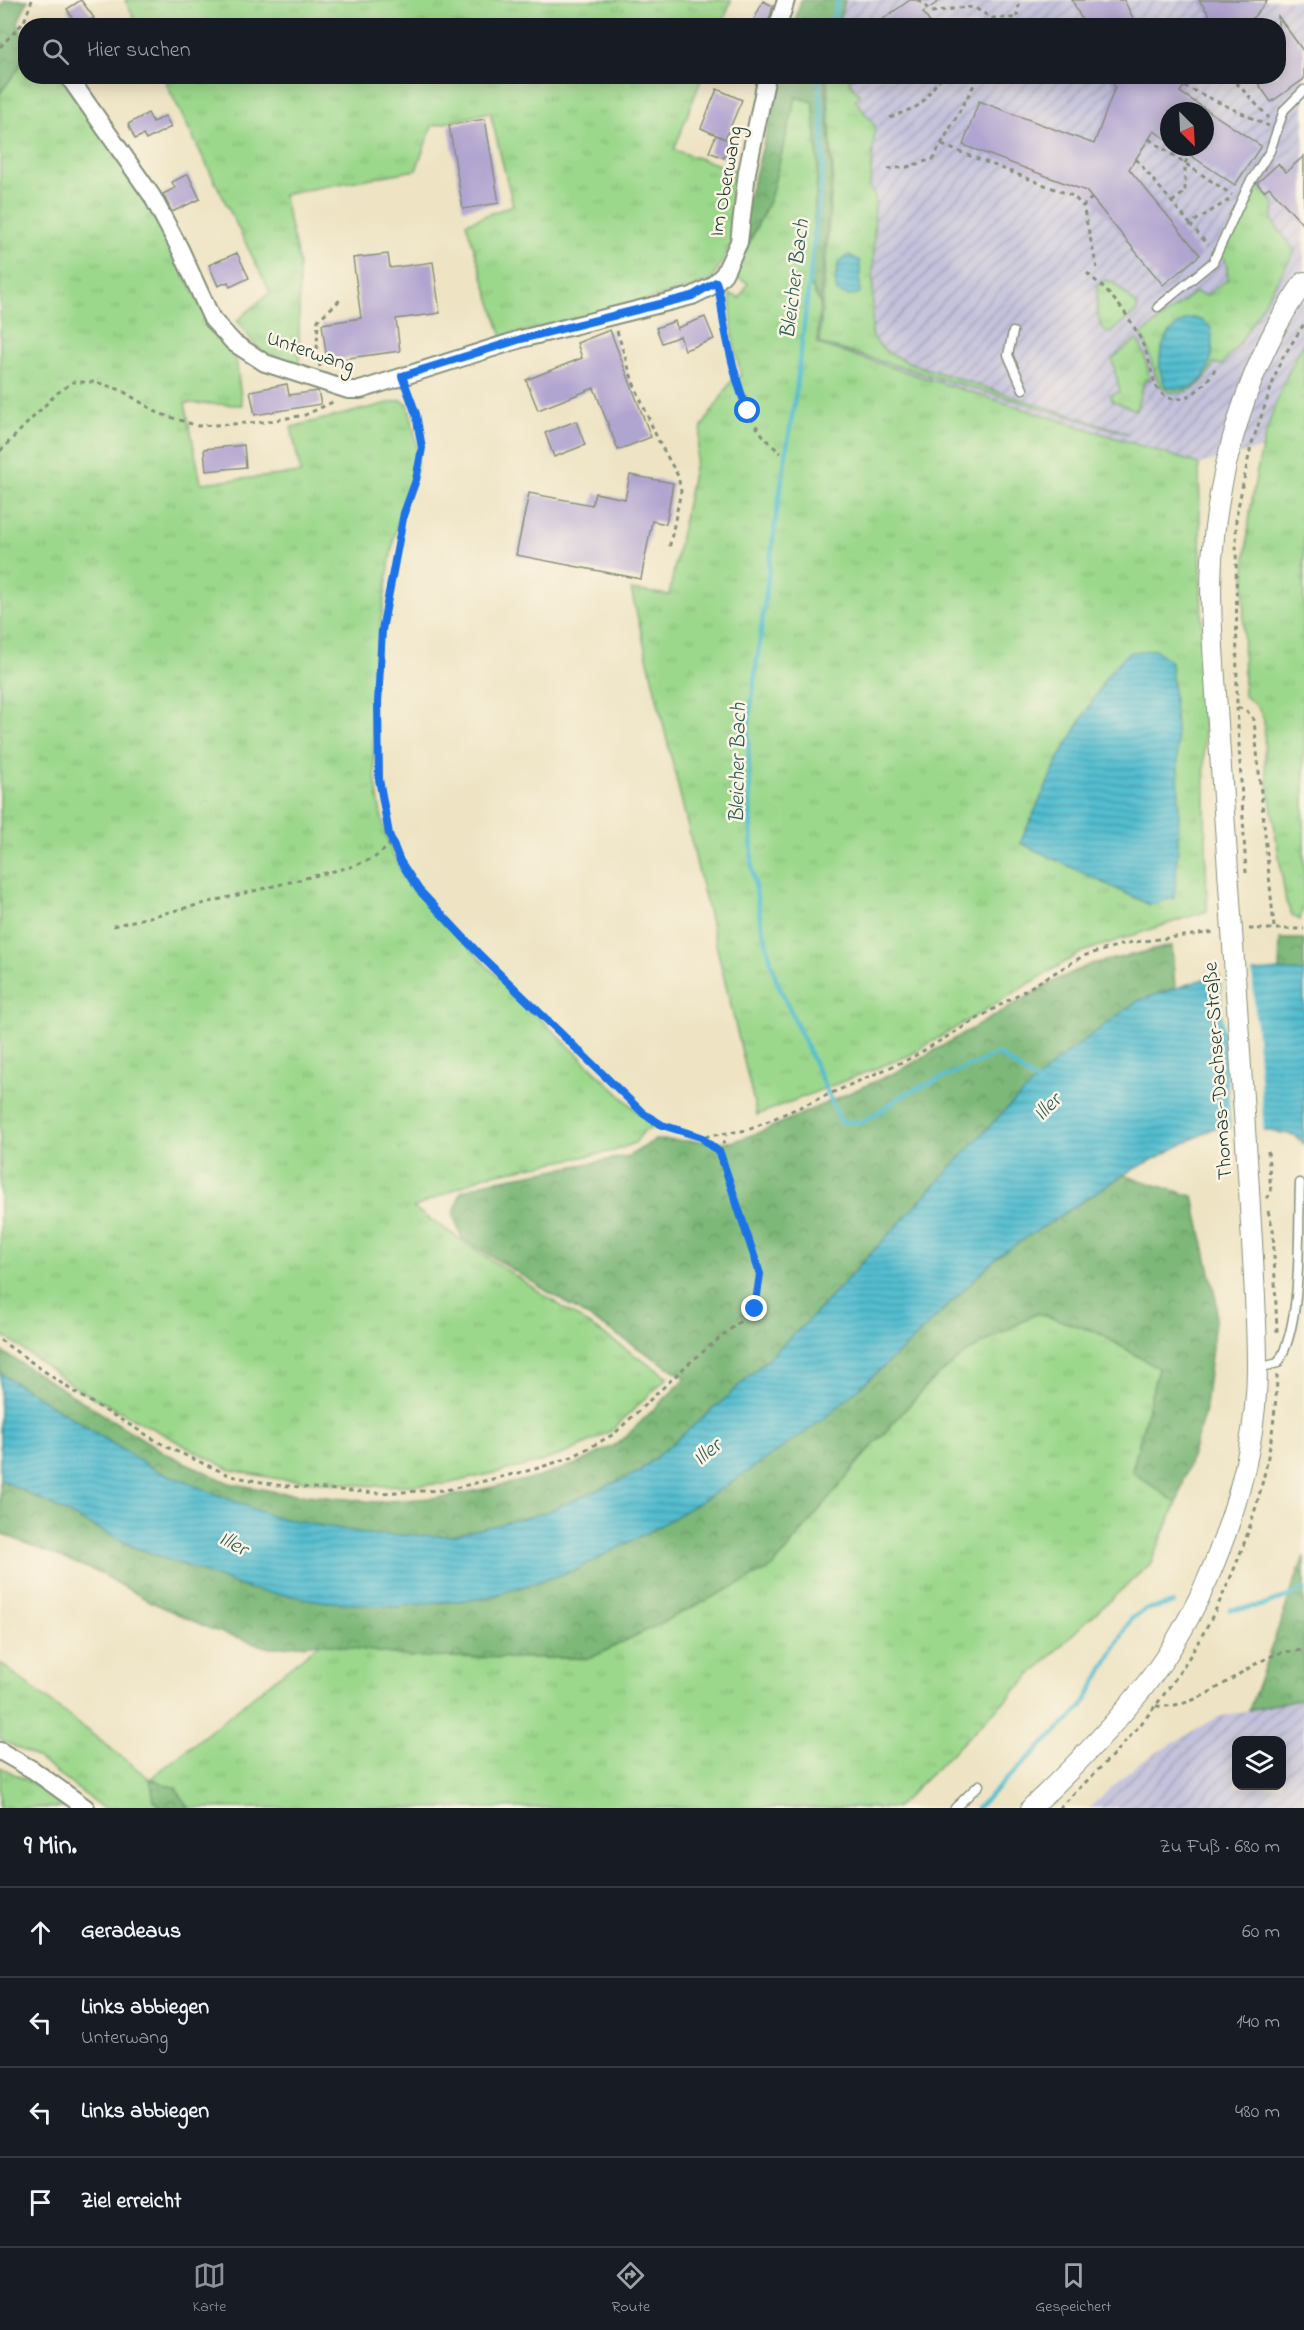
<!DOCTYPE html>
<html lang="de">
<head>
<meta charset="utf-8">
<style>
	:root { --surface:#171b24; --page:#242831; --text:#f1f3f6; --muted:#9ea1a6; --line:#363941; --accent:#8c9099 }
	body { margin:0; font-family:"Indie Flower",sans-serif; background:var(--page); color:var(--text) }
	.controls { position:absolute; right:18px; bottom:18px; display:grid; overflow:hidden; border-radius:12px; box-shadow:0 3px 15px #0003 }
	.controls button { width:54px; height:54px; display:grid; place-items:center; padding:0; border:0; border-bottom:2px solid var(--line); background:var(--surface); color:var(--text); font:30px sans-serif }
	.compass { position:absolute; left:1160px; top:102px; width:54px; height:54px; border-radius:50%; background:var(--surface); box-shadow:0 3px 15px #0003; rotate:156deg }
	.stop { position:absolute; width:18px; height:18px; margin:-14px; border:4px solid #1a73e8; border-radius:50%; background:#fff }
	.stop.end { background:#1a73e8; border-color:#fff; box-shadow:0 2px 6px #0008 }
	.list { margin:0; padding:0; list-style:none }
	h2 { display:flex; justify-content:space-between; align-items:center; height:78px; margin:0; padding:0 24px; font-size:26px }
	h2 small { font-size:20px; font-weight:400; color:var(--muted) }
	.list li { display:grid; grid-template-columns:39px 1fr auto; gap:18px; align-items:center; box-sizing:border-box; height:90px; padding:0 24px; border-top:2px solid var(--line) }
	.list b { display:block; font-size:22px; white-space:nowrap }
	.list p { margin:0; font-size:20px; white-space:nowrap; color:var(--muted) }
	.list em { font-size:20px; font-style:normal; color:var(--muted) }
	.icon { flex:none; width:33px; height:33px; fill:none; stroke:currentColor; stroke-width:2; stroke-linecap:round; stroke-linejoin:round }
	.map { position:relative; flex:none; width:1304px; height:1808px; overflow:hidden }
	.search { position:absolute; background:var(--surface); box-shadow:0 3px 15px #0003; left:18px; right:18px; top:18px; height:66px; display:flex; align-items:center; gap:15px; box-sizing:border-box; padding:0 21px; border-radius:24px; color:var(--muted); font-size:22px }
	.sheet { height:438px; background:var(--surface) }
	nav { display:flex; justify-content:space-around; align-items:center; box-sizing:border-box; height:84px; border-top:2px solid var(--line); background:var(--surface); font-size:16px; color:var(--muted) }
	nav a { display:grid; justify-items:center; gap:3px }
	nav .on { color:var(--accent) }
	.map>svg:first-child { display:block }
</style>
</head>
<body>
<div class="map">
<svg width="1304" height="1808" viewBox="0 0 1304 1808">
	<defs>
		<pattern id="industrial-furrows" width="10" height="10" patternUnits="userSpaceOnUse" patternTransform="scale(1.5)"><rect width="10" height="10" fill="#c3c1db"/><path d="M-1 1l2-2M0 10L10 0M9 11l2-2" fill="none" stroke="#9e9eb2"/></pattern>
		<pattern id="grass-tufts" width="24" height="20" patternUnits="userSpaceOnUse" patternTransform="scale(1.5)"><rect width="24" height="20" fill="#9cd88c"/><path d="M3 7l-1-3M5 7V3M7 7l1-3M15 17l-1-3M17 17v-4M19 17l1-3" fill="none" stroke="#86ba79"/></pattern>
		<pattern id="forest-crowns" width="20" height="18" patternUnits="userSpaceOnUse" patternTransform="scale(1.5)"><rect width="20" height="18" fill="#7db878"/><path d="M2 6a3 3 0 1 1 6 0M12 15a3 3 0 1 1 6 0" fill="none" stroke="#669763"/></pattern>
		<pattern id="water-rules" width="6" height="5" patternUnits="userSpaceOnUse" patternTransform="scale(1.5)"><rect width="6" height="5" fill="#53bdd0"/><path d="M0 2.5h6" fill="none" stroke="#449baa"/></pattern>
	</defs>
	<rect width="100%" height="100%" fill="#fcf5e5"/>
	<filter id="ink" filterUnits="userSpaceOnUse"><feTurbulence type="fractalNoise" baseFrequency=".0167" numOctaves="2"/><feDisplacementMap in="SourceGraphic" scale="12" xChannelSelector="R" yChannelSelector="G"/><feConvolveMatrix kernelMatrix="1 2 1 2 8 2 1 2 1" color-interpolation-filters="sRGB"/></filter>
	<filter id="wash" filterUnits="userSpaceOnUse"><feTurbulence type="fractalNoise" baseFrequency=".008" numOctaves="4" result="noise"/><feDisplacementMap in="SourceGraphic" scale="24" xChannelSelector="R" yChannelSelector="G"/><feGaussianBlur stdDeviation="1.35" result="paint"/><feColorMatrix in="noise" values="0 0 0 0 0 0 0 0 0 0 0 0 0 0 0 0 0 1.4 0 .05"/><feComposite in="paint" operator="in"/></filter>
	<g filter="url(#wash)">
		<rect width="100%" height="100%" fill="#eee4c4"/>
		<!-- industrial -->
		<g fill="url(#industrial-furrows)" fill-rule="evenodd">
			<path d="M 845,0 L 1304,0 L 1304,342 L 1292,362 L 1260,449 L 1199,464 L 817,344 L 832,173 L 825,77 L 1278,76 L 1278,26 L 837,25 ZM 1169,111 L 1205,111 L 1205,147 L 1169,147 Z"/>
			<path d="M 1304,1698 L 1304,1808 L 1089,1808 L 1139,1763 L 1218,1717 ZM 1236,1740 L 1282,1740 L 1282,1786 L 1236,1786 Z"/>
		</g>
		<!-- grass -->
		<g fill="url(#grass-tufts)" stroke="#5e8a60" stroke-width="1.5">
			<path d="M 125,0 L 731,0 L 722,26 L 138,26 Z"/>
			<path d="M 25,59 L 26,76 L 60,77 L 155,209 L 215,337 L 236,359 L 242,405 L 185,403 L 201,483 L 301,473 L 291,427 L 401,400 L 408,404 C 413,425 420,449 416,471 C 414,485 404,499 400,513 C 390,547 387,585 381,620 C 370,686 366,802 397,862 C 411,890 436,913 457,935 C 516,998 580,1056 642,1116 L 656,1126 L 643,1132 L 635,1143 L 614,1151 L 487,1175 L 413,1208 L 668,1377 L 611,1431 L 569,1452 L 534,1464 L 446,1484 L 375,1486 L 279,1479 L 231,1470 L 78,1389 L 0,1333 L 0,93 Z"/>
			<path d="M 163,77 L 702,77 L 674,150 L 740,172 L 733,241 L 712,280 L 688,289 L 502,337 L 466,223 L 513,205 L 490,112 L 432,126 L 416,170 L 283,194 L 299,263 L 299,365 L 260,351 L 237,321 L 270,292 Z"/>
			<path d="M 827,77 L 854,77 L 849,81 L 860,96 L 855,100 L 875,126 L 870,186 L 875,198 L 872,334 C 881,354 901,359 921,367 L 1130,434 L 819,343 L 833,173 Z"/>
			<path d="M 796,96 L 814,102 L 818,163 L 810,283 L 820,303 L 817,344 L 1199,464 L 1207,911 L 1082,952 L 910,1055 L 757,1115 L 631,590 L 669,595 L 702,427 L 732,380 L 741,376 L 733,338 L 730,294 L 740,298 L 748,283 L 734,276 L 770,199 Z"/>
			<path d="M 1256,185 L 1274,203 L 1272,221 L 1295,251 L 1240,343 L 1222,365 L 1214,363 C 1208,377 1199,389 1184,392 C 1150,400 1156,356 1141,335 L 1195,292 L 1206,296 L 1228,279 L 1226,261 L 1221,255 Z"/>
			<path d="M 1105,280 L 1113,282 L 1138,306 L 1136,312 L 1110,333 C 1094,330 1098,300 1097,286 Z"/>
			<path d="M 1137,339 L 1144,353 L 1150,380 L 1145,379 L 1136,410 L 1113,401 L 1110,395 L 1120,392 L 1112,359 Z"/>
			<path d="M 1304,342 L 1304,905 L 1300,920 L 1292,915 L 1286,902 L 1265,765 L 1264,720 L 1258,707 L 1244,696 C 1242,574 1242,450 1304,342 Z"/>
			<path d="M 1037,1313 L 1097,1332 L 1158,1368 L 1132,1471 L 1177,1503 L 1150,1564 L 1080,1627 L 896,1808 L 189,1808 L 176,1788 L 154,1800 L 162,1808 L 103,1808 L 37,1758 L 0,1739 L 0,1663 L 150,1779 L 320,1643 L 412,1657 L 591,1658 L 773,1567 L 860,1460 L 929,1383 L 966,1353 Z"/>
			<path d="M 0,1767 L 32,1783 L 67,1808 L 0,1808 Z"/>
		</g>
		<!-- forest -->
		<g fill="url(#forest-crowns)" stroke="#4e7a56" stroke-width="1.5">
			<path d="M 5,0 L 28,0 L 18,22 C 32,59 22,64 0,93 L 0,7 Z"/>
			<path d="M 801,0 L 845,0 L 837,25 L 794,25 Z"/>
			<path d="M 781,77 L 825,77 L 832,173 L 820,303 L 810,283 L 818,163 L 813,102 L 796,97 L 770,199 L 745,250 L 733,241 L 755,176 Z"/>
			<path d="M 1280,939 L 1304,939 L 1304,972 L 1279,970 Z"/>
			<path d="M 1172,946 L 1175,988 L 1137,1001 L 999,1116 L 811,1318 L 726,1398 L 637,1473 L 544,1513 L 452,1536 L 374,1535 L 274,1517 L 153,1469 L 0,1373 L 0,1350 L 165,1453 L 229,1483 L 277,1492 L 375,1502 L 447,1497 L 539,1477 L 579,1463 L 619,1443 L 686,1378 L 462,1238 L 453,1215 L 461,1192 L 487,1182 L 629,1156 L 655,1140 L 732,1142 L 763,1131 L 901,1070 L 1056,980 L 1091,964 Z"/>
			<path d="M 1123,1175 L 1193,1196 L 1217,1304 L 1204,1415 L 1177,1503 L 1132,1472 L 1158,1368 L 1097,1332 L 1037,1313 L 966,1353 L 929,1383 L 860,1460 L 773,1567 L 591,1658 L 412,1657 L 320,1643 L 270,1648 L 211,1629 L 149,1601 L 100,1573 L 0,1533 L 0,1479 L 136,1548 L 249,1589 L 396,1607 L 487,1598 L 575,1570 L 908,1345 L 998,1256 Z"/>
			<path d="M 1304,1556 L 1304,1698 L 1249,1710 Z"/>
			<path d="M 150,1779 L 176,1788 L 189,1808 L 162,1808 L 154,1800 Z"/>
		</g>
		<!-- water -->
		<g fill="url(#water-rules)" stroke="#397d82" stroke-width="1.5">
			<path d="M 849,255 L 860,261 L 860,293 L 849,296 L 837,292 L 835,279 L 839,261 Z"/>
			<path d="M 1193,318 L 1203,321 L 1211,328 C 1216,359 1207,399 1166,387 C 1151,362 1163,325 1193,318 Z"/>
			<path d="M 1155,649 L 1171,662 C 1178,744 1183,816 1174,898 L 1150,905 L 1020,843 L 1059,758 L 1108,674 L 1128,653 Z"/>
			<path d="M 1279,970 L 1304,972 L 1304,1144 L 1294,1135 L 1259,1129 L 1214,1128 L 1123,1175 L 998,1256 L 908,1345 L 823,1420 L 725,1487 L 651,1531 L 575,1570 L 487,1598 L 396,1607 L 327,1602 L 249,1589 L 136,1548 L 0,1479 L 0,1373 L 153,1469 L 274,1517 L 374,1535 L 452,1536 L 544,1513 L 637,1473 L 726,1398 L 811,1318 L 999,1116 L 1059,1059 L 1137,1001 L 1213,976 Z"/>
		</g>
		<!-- pier -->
		<path fill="#eee4c4" d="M 1252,970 L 1264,1133 L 1231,1131 L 1220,973 Z"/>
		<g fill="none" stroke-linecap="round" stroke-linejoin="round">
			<!-- stream -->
			<g stroke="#53bdd0" stroke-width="4.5">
				<path d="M 831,26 L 838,0"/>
				<path d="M 818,76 L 823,117 L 823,167 L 796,391 L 776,517 L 748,729 L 752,866 L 761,923 L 776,979 L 841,1122 L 863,1122 L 909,1092 L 998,1054 L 1040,1084"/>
				<path d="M 1230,1610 L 1265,1605 L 1304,1590"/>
				<path d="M 977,1808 L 1082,1707 L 1131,1619 L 1144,1610 L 1174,1603"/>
			</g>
		</g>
		<g id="blocks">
			<!-- building -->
			<g fill="#b0a4d0">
				<path d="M 81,0 L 94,18 L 77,26 L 67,9 Z"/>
				<path d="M 910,0 L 941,0 L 923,12 L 932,26 L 873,26 Z"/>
				<path d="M 1072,0 L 1124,0 L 1137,26 L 1085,26 Z"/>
				<path d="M 1199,0 L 1268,0 L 1246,26 L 1201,26 L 1210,16 Z"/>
				<path d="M 763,1 L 773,6 L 768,23 L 767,26 L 751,26 Z"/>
				<path d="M 1278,16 L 1304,52 L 1304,79 L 1271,102 L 1253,76 L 1278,76 Z"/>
				<path d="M 1110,76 L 1190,76 L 1180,92 L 1261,146 L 1235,185 L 1178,147 L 1205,147 L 1205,111 L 1169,111 L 1169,141 L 1154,131 L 1129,169 L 1200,255 L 1163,285 L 1086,191 L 963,145 L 979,101 L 1094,144 L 1115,87 Z"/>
				<path d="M 717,89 L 742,100 L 725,139 L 701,128 Z"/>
				<path d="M 148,113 L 153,122 L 165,116 L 171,127 L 146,140 L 143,135 L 135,139 L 128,124 Z"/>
				<path d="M 485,119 L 499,203 L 463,209 L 449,125 Z"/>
				<path d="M 716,135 L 731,141 L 724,158 L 709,152 Z"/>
				<path d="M 1304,156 L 1304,226 L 1269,187 L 1264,191 L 1257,183 L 1278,164 L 1286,172 Z"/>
				<path d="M 188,174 L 200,199 L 172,212 L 163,194 L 175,188 L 172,182 Z"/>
				<path d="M 237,253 L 249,278 L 230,287 L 228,282 L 218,286 L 209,265 Z"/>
				<path d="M 388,254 L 390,268 L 433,262 L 440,313 L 396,319 L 400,351 L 327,361 L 322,324 L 361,318 L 353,258 Z"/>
				<path d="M 705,317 L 714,339 L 685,350 L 680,336 L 662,343 L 656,328 L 675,321 L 678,331 L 677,328 Z"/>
				<path d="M 610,330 L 651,437 L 618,450 L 594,388 L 538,410 L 526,380 L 582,358 L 577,343 Z"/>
				<path d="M 287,384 L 289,395 L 318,391 L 321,404 L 255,415 L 250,391 Z"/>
				<path d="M 576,421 L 585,445 L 554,457 L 545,433 Z"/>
				<path d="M 244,445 L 246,467 L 206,471 L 204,449 Z"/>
				<path d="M 630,475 L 673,483 L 666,524 L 652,521 L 641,579 L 516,555 L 529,493 L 592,505 L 595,493 L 625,499 Z"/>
			</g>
		</g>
	</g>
	<g filter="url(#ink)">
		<use href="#blocks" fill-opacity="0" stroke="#86907c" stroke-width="1.5"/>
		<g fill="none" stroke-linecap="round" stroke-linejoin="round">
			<defs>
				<g id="service">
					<path d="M 1158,307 L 1213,262 L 1249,184 L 1270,151 L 1284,110 L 1304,90"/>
					<path d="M 1013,332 L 1008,355 L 1023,389"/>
					<path d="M 1258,1368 L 1278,1363 C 1303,1323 1298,1233 1300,1183"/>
					<path d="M 955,1808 L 979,1785"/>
				</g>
				<g id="minor">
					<path d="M 778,26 L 786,0"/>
					<path d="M 68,76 L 152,196 L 180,249 L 212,319 L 234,343 L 265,363 L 348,390 L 360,390 L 521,339 L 692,296 L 712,286 L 724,274 L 739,242 L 747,172 L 767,76"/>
					<path d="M 0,1751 L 33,1770 L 86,1808"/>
				</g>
				<g id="tertiary">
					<path d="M 1230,900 C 1226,836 1221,773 1217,709 C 1214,659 1209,609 1212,559 C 1218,466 1250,358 1304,282"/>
					<path d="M 1031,1808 C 1071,1770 1109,1731 1143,1688 C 1209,1605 1257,1473 1257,1367 C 1257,1308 1252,1248 1249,1189"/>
				</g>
			</defs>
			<!-- service casing -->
			<use href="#service" stroke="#86907c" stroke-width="11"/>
			<!-- minor casing -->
			<use href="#minor" stroke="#86907c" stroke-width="20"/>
			<!-- tertiary casing -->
			<use href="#tertiary" stroke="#86907c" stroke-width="22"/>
			<!-- path -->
			<g stroke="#86907c" stroke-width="3" stroke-dasharray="4.5 4.5" stroke-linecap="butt">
				<path d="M 918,0 L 932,12 L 966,7 L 975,8 L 992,18 L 1016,18"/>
				<path d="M 991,26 L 992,18"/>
				<path d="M 1015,26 L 1020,0"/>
				<path d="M 0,47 L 24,22 L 32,0"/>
				<path d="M 1230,76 L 1269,118"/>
				<path d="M 1184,86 L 1269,126"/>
				<path d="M 890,118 L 920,105 L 942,76"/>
				<path d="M 1149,139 L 1232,195"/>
				<path d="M 942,145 L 1073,196 L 1083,206"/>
				<path d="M 1136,159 L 1190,224 L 1229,200"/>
				<path d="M 888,169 L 907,167 L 933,159 L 979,76"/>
				<path d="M 1092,198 L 1083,206 L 1097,268"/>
				<path d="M 1172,202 L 1185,192 L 1185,163 L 1190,155"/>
				<path d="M 1190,224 L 1208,245"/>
				<path d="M 1087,273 C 1115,297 1136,322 1148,358 C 1152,370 1153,389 1165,396 C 1185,408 1208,383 1216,367"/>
				<path d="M 722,296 C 727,349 735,418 781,453"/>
				<path d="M 617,331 L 633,382 L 658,440 L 678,476 L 681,491 L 669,549"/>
				<path d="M 320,367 L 317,347 L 318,320 L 340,300"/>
				<path d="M 407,389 L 416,414 L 422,448 L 397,547 L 382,630 L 378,702 L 379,779 L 389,834 L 400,861 L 419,890 L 478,953 L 644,1114 L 662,1125 L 701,1137 L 748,1130 L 911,1058 L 1083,956 L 1127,943 L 1216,932"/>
				<path d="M 0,451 L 56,394 L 73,382 L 96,382 L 121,390 L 158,413 L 198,426 L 264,422 L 305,415 L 335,401"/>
				<path d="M 1237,707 L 1246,873"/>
				<path d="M 113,926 L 354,866 L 374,858 L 389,846 L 389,836"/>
				<path d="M 1274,927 L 1254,720 L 1247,711 L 1237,707 L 1236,517 L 1251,446 L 1280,362 L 1304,324"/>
				<path d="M 1249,929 L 1304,929"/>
				<path d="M 720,1153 L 726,1135"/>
				<path d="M 1266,1198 L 1271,1194 L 1268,1151"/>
				<path d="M 1268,1211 L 1273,1229 L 1277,1332"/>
				<path d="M 0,1340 L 74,1392 L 167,1447 L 231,1476 L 277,1485 L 376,1493 L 446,1490 L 535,1469 L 572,1457 L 614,1434 L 687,1365 L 755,1309 L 760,1274 L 720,1153 L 701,1137"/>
				<path d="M 1156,1706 C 1206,1709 1237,1667 1280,1653 C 1287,1651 1297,1651 1304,1650"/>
				<path d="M 1059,1808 C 1093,1775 1128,1742 1156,1705 C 1227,1613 1274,1491 1277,1375"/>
			</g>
			<!-- service -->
			<use href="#service" stroke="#fff" stroke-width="8"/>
			<!-- minor -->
			<use href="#minor" stroke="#fff" stroke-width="16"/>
			<!-- tertiary -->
			<use href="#tertiary" stroke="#fff" stroke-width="20"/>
			<defs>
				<path id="tertiary-bridge" d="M 1230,900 L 1249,1189"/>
			</defs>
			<!-- tertiary-bridge casing -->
			<use href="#tertiary-bridge" stroke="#86907c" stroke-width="22" stroke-linecap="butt"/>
			<!-- tertiary-bridge -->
			<use href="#tertiary-bridge" stroke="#fff" stroke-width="20"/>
		</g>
	</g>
	<g fill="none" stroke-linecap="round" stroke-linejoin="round" filter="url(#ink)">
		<!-- route -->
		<path stroke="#1a73e8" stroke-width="8" d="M 748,411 C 736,383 730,354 724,324 C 721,309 722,297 716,282 L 692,296 L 521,339 L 402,376 L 416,414 L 422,448 L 416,480 L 404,513 L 382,630 L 378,702 L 379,779 L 389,834 L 400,861 L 419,890 L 478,953 L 644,1114 L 662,1125 L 701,1137 L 720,1153 L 760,1274 L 755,1309"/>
	</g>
	<g text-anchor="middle" stroke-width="5" stroke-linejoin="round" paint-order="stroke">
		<!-- street labels -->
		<g font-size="21" fill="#1f3d34" stroke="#fcf5e5">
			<text transform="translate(725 181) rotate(-80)" y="7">Im Oberwang</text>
			<text transform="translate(311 351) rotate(19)" y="7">Unterwang</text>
			<text transform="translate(1217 1071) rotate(-94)" y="7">Thomas-Dachser-Straße</text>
		</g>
		<!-- water labels -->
		<g font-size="22" font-style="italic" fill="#2c5d5b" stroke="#fcf5e5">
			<text transform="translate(793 279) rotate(-83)" y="8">Bleicher Bach</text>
			<text transform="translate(736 763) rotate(-89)" y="8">Bleicher Bach</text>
			<text transform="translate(1046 1106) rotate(-45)" y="8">Iller</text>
			<text transform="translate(706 1451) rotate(-39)" y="8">Iller</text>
			<text transform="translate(234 1542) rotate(29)" y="8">Iller</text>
		</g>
	</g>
</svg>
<div class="controls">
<button><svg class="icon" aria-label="layers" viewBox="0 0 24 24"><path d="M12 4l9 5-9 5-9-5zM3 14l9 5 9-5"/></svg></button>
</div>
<svg class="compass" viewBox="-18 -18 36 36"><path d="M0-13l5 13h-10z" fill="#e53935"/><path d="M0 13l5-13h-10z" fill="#9ea1a6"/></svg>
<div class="stop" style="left:748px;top:411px"></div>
<div class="stop end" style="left:755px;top:1309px"></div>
<div class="search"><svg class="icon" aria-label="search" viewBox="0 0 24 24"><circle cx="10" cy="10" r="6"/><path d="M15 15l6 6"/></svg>Hier suchen</div>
</div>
<section class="sheet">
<h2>9 Min.<small>Zu Fuß · 680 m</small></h2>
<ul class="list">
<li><svg class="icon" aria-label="ahead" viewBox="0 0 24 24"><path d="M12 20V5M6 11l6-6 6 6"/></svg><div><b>Geradeaus</b></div><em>60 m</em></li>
<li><svg class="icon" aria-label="left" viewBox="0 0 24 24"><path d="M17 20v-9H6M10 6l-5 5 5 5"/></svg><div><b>Links abbiegen</b><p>Unterwang</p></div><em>140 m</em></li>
<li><svg class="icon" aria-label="left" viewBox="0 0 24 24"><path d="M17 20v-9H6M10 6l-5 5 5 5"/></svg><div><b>Links abbiegen</b></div><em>480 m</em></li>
<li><svg class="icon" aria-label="arrive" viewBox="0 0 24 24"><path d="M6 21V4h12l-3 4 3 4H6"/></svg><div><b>Ziel erreicht</b></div></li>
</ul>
</section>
<nav>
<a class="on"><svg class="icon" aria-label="map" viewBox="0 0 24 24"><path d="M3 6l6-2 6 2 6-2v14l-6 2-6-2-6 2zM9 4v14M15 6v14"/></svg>Karte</a>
<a><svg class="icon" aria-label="directions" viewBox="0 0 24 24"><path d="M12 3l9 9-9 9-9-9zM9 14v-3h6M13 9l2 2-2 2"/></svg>Route</a>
<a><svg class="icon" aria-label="saved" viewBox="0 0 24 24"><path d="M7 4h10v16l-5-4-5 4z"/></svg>Gespeichert</a>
</nav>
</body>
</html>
